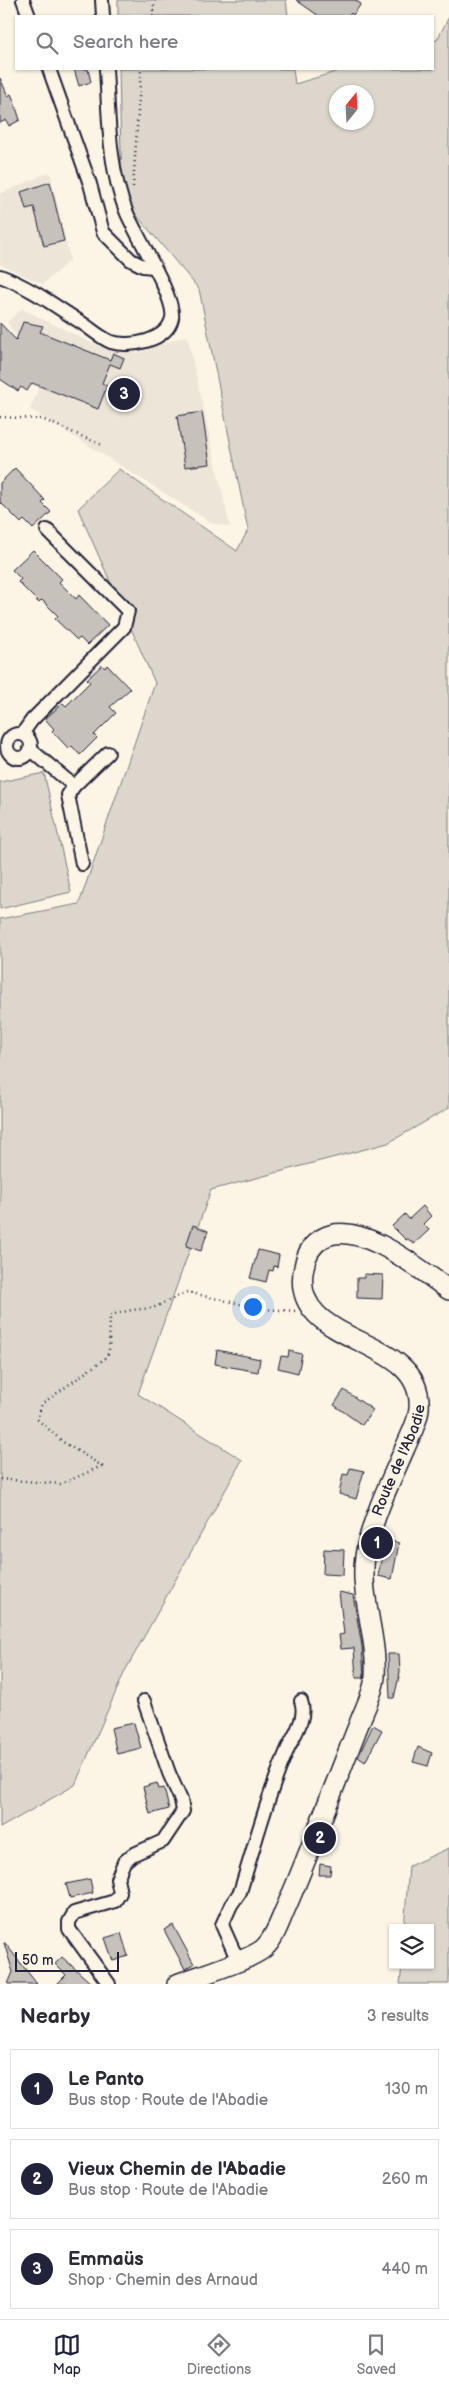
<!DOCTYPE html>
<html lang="en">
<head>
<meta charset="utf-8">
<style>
	:root { --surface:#fff; --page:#f2f2f3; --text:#2b2b33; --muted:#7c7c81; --line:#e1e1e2; --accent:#22223b }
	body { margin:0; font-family:"Balsamiq Sans",sans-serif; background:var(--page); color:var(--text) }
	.controls { position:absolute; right:15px; bottom:15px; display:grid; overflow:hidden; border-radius:0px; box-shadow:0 1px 4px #0004 }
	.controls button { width:45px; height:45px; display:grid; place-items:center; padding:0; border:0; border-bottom:1px solid var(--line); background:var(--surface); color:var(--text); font:25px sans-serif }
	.compass { position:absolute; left:329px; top:85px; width:45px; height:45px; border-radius:50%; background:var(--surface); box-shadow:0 1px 4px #0004; rotate:18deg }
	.scale { position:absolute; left:15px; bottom:12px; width:104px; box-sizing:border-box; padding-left:5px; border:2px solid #22223b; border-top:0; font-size:14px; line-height:18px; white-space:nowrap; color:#22223b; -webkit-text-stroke:4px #fcf5e5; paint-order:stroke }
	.you { position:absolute; left:252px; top:1306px; width:18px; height:18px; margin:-12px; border:4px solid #fff; border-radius:50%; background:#1a73e8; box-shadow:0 0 0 8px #1a73e833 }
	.badge { display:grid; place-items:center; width:32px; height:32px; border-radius:50%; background:var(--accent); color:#fff; font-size:16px; font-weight:700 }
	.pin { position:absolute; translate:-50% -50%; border:2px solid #fff; box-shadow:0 1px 5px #0006 }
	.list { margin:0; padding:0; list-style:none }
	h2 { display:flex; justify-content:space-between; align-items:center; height:65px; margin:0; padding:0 20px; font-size:21px }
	h2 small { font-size:16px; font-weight:400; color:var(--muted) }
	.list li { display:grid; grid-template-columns:32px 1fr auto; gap:15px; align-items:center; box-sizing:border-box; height:80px; margin:0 10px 10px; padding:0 10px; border:1px solid var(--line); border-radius:0px }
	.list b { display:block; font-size:19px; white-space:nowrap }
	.list p { margin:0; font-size:16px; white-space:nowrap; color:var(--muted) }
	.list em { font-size:16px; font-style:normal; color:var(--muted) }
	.icon { flex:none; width:28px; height:28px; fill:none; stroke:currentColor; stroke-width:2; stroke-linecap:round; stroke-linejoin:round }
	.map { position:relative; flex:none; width:449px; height:1984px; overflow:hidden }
	.search { position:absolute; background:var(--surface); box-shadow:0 1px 4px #0004; left:15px; right:15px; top:15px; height:55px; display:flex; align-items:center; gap:12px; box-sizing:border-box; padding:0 18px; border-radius:0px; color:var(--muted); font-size:19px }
	.sheet { height:335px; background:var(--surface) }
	nav { display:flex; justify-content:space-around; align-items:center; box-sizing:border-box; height:70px; border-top:1px solid var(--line); background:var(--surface); font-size:14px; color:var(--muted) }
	nav a { display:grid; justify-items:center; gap:2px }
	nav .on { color:var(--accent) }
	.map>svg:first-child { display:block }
</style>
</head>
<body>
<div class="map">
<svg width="449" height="1984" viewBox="0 0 449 1984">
	<rect width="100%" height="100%" fill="#fcf5e5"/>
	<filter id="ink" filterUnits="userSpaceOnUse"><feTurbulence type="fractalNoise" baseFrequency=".02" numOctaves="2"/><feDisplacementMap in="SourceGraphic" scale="10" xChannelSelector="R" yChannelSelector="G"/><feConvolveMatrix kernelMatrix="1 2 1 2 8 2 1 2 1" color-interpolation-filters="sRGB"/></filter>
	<g filter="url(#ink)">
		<!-- built -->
		<g fill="#ece5d8">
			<path d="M 50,172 L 70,260 L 43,284 L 0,264 L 0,194 Z"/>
			<path d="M 22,309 L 96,345 L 139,353 L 187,335 L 230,527 L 212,523 L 30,409 L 39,387 L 25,348 L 7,322 Z"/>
		</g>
		<!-- green -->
		<g fill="#dcd6cc" stroke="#7f7c84" fill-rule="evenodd">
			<path d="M 118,0 L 286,0 L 288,16 L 118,16 Z"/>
			<path d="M 449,17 L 449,1108 L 388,1143 L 211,1190 L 138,1394 L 242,1460 L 125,1671 L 75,1785 L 0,1828 L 0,919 L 79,904 L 155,683 L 78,509 L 119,469 L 237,551 L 248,530 L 199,289 L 122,198 L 119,69 L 293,69 L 295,84 L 345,69 L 433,69 L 433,41 L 437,40 ZM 336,92 L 366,92 L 366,122 L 336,122 Z"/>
			<path d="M 44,773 L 71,892 L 0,909 L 0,782 Z"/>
			<path d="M 449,1848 L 449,1984 L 400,1984 L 402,1965 L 430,1965 L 430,1928 L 404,1928 L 409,1866 Z"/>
		</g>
		<!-- building -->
		<g fill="#c6c1bb" stroke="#22223b">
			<path d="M 296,0 L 355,0 L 361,4 L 353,15 L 351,13 L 349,16 L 319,16 Z"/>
			<path d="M 74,69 L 88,69 L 91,82 L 79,86 Z"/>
			<path d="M 0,78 L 8,96 L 11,94 L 14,101 L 20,120 L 9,126 L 6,120 L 0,123 Z"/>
			<path d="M 50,182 L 64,241 L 44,246 L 34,207 L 26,209 L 21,192 Z"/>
			<path d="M 23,322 L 43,326 L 40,332 L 110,360 L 113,353 L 124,358 L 120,368 L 110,364 L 102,383 L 107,386 L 98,409 L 32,383 L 27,391 L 21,387 L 18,391 L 0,379 L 0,323 L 16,340 Z"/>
			<path d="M 202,412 L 210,464 L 185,467 L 177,416 Z"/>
			<path d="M 15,468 L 45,500 L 42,503 L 51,512 L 33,529 L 24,520 L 21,523 L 0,502 L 0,483 Z"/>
			<path d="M 33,550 L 62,579 L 59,582 L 76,599 L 79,595 L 108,625 L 87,645 L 80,638 L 77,640 L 55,619 L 58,616 L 42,600 L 39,603 L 18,582 L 21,579 L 12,570 Z"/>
			<path d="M 102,665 L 105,668 L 107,665 L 130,689 L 110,707 L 116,713 L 94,735 L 97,738 L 80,755 L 72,746 L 69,749 L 52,731 L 54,729 L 45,719 L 63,703 L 66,706 L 90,682 L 87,679 Z"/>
			<path d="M 423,1206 L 431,1216 L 423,1224 L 429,1230 L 414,1244 L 408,1239 L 406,1240 L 392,1226 L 405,1214 L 409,1219 Z"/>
			<path d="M 193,1225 L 208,1231 L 201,1251 L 186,1246 Z"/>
			<path d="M 258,1250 L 279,1255 L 277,1267 L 274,1266 L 273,1271 L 269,1270 L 266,1282 L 250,1278 Z"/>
			<path d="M 364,1274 L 383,1275 L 382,1299 L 357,1298 L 357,1278 L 364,1278 Z"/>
			<path d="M 217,1350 L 260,1359 L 258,1372 L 215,1364 Z"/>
			<path d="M 289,1351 L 302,1354 L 298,1373 L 278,1368 L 281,1356 L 288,1357 Z"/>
			<path d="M 344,1390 L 373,1410 L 362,1425 L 334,1405 Z"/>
			<path d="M 350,1468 L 364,1471 L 356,1499 L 339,1494 L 343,1474 L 348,1475 Z"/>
			<path d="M 385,1540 L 399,1543 L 392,1579 L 378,1576 Z"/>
			<path d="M 324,1549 L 344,1550 L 343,1575 L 323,1574 Z"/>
			<path d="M 339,1592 L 353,1595 L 362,1646 L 364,1678 L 356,1678 L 354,1648 L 341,1649 L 339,1635 L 344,1634 Z"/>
			<path d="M 388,1654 L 399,1654 L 400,1672 L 394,1698 L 390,1698 Z"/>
			<path d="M 134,1723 L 141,1748 L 117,1754 L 111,1728 Z"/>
			<path d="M 373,1725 L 382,1730 L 365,1762 L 358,1757 Z"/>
			<path d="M 418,1747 L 432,1753 L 428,1766 L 413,1762 Z"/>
			<path d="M 157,1783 L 159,1789 L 164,1788 L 169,1809 L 150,1814 L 143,1787 Z"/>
			<path d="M 320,1864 L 331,1866 L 330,1875 L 319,1875 Z"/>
			<path d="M 90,1879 L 93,1893 L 70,1898 L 66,1884 Z"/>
			<path d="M 173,1925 L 194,1964 L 185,1969 L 164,1930 Z"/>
			<path d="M 121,1933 L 128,1956 L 113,1961 L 105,1938 Z"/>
			<path d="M 4,1943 L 5,1943 L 37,1984 L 8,1984 L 13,1972 Z"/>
			<path d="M 62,1957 L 92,1984 L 57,1984 L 66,1975 L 55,1964 Z"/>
		</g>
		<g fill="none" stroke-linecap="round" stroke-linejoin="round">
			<defs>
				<g id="street">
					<path d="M 23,0 L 29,16"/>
					<path d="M 102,0 L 103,16"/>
					<path d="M 49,69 L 90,184 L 103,232 L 131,260 L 143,266 L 153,267"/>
					<path d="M 0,276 C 30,287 55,306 82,323 C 91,329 101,338 111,342 C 130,348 167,341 172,318 C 176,298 135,234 126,211 C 108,166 109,116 106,69"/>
					<path d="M 22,734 L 32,720 L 124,627 L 128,611 L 47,530"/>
					<circle cx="19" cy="746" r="12"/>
					<path d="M 30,749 L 74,786"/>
					<path d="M 82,864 L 68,795 L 74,786 L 108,753"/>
					<path d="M 238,1961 L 222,1925 L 231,1905 L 240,1892 C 255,1844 268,1794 288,1748 C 295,1734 307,1717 301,1701"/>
					<path d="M 109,1984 L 69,1929 L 69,1922 L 74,1913 L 115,1901 L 120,1893 L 117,1879 L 124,1862 L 132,1855 L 163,1841 L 183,1811 L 181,1800 L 169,1773 L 144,1701"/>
				</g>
				<g id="secondary">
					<path id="s1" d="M 177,1984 C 197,1976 251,1960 264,1948 C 274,1939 279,1924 284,1912 C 303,1870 318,1827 335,1785 C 344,1762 353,1739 362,1716 C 367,1704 374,1690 375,1677 C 378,1633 356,1590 367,1546 C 375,1512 391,1480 405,1448 C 410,1436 418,1422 419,1409 C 425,1332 286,1349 304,1267 C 306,1255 312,1244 323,1238 C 358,1218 421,1270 449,1290"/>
				</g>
			</defs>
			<!-- street casing -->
			<use href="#street" stroke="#22223b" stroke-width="16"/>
			<!-- secondary casing -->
			<use href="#secondary" stroke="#22223b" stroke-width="22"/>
			<!-- path -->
			<g stroke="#22223b" stroke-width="2.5" stroke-dasharray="1 4" stroke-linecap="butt">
				<path d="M 152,16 L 155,0"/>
				<path d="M 133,187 L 141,69"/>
				<path d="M 0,417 L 42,419 L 102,445"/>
				<path d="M 0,1479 L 61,1484 L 102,1466 L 63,1442 L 37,1419 L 42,1404 L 107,1357 L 109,1349 L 110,1315 L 132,1310 L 153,1308 L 187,1292 L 262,1309 L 297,1311"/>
			</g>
			<!-- street -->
			<use href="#street" stroke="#fcf5e5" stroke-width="12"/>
			<!-- secondary -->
			<use href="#secondary" stroke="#fcf5e5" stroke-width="19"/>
		</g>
	</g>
	<g text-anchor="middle" stroke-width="4.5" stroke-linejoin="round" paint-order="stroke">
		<!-- street labels -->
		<g font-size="15" fill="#22223b" stroke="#fcf5e5">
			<text dy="5" stroke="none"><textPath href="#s1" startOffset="612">Route de l'Abadie</textPath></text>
		</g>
	</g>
</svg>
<div class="controls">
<button><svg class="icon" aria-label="layers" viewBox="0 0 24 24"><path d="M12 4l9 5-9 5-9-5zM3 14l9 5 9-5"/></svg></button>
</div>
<svg class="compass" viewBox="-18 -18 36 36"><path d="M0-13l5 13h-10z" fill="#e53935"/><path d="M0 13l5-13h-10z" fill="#7c7c81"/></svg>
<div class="scale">50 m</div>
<div class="you"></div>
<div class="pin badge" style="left:377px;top:1543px">1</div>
<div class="pin badge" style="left:320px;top:1838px">2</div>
<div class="pin badge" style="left:124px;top:394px">3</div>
<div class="search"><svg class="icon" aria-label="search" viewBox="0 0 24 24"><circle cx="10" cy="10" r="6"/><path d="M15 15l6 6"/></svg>Search here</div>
</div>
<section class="sheet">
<h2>Nearby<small>3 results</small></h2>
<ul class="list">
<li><span class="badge">1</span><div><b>Le Panto</b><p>Bus stop · Route de l'Abadie</p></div><em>130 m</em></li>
<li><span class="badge">2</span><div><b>Vieux Chemin de l'Abadie</b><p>Bus stop · Route de l'Abadie</p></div><em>260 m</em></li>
<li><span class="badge">3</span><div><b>Emmaüs</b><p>Shop · Chemin des Arnaud</p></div><em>440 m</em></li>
</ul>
</section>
<nav>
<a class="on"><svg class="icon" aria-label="map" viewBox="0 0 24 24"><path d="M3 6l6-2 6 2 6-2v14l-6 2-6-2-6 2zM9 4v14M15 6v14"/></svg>Map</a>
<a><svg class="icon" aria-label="directions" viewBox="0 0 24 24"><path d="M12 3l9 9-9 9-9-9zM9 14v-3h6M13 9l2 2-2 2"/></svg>Directions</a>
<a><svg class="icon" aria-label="saved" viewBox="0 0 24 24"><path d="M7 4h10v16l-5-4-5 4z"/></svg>Saved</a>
</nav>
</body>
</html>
